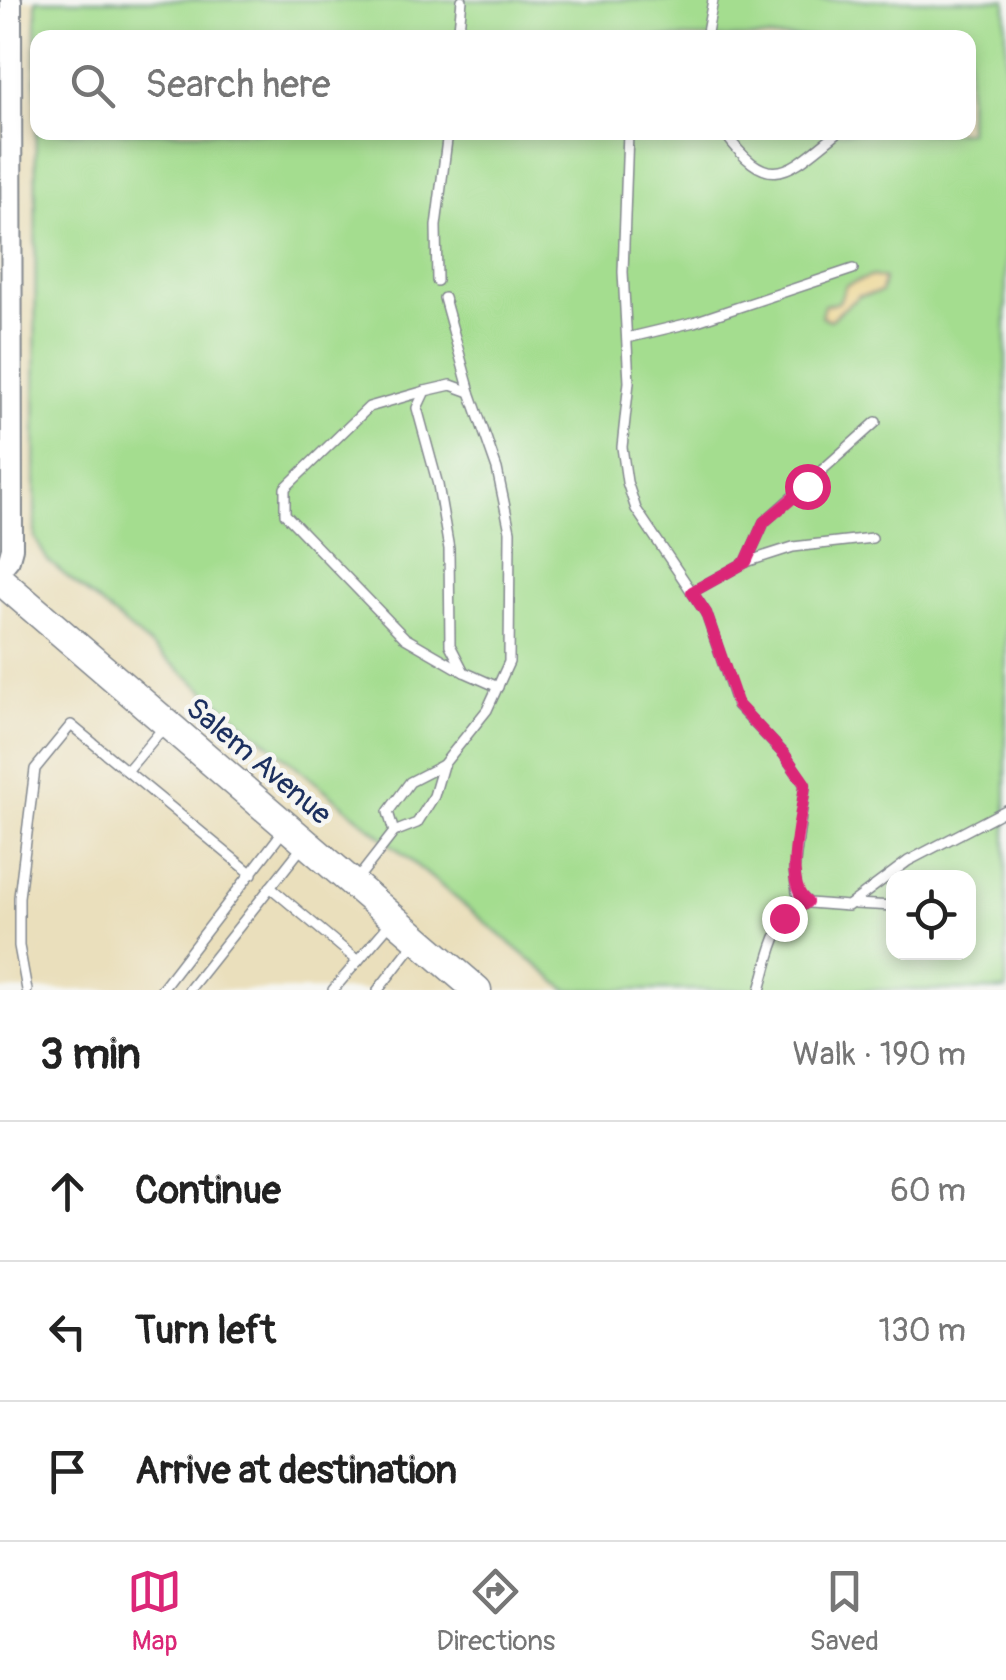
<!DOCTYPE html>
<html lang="en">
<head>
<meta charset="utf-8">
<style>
	:root { --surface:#fff; --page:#f2f2f2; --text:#222; --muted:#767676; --line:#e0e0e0; --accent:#db2777 }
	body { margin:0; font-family:Pangolin,sans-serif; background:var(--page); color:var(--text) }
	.controls { position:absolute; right:30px; bottom:30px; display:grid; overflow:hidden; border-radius:20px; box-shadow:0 5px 15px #0003 }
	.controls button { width:90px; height:90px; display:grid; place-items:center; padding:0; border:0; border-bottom:2px solid var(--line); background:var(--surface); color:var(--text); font:50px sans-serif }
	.stop { position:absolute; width:30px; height:30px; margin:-22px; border:8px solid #db2777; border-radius:50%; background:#fff }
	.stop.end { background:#db2777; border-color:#fff; box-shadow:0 2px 10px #0008 }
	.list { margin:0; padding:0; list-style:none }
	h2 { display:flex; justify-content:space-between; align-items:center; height:130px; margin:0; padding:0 40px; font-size:42px }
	h2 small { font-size:32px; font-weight:400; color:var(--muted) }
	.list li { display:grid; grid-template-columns:65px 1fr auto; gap:30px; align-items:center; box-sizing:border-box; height:140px; padding:0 40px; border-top:2px solid var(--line) }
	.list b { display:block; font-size:38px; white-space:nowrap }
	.list em { font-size:32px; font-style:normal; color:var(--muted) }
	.icon { flex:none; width:55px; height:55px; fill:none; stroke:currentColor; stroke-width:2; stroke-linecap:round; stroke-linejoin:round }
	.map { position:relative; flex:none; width:1006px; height:990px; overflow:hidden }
	.search { position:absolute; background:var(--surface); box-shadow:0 5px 15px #0003; left:30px; right:30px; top:30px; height:110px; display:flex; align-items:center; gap:25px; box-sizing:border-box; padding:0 35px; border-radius:20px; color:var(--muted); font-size:38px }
	.sheet { height:550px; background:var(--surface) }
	nav { display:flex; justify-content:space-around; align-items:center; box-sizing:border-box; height:140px; border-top:2px solid var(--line); background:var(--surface); font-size:28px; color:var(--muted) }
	nav a { display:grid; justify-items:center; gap:5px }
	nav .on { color:var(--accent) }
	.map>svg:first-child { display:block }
</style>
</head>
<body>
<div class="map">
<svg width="1006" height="990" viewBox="0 0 1006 990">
	<rect width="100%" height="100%" fill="#f6f6f2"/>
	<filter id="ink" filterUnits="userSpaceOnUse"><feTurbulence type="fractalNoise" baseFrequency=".01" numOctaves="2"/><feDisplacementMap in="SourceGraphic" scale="20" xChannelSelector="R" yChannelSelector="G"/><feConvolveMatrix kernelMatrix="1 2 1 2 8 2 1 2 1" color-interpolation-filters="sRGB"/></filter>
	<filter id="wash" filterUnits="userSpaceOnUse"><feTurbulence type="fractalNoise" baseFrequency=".0048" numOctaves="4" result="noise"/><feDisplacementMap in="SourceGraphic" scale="40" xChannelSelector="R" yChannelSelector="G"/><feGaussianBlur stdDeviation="2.25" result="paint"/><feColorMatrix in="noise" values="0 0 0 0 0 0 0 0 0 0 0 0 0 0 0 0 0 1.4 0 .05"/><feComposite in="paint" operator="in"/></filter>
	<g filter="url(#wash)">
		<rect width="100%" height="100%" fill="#eadfbc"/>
		<!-- green -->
		<path fill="#a4dd8f" stroke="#608676" stroke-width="2.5" fill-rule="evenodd" d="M 36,0 L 1006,0 L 1006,990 L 567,990 L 48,561 L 35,538 ZM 38,38 L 968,38 L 968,132 L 38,132 ZM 894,878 L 968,878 L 968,952 L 894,952 Z"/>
		<!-- sand -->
		<path fill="#eeda9e" stroke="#84847e" stroke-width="2.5" d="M 873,276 L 884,279 L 881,292 L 859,296 L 830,320 L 821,317 L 824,305 L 839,302 L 846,285 Z"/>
	</g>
	<g filter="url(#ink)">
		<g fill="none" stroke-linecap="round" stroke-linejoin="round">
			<defs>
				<g id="service">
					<path d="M 458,38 L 462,0"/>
					<path d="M 706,38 L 713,0"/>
					<path d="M 628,132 L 623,272 L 629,382 L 622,447 L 627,482 L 636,509 L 706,613 L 737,705 L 784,754 L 805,785 L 794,870 L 797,893 L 809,903 L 848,906 L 908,861 L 1006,810"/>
					<path d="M 724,132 C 770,196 788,172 837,133"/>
					<path d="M 437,281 L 436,226 L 448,132"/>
					<path d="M 627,338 L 694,322 L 853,269"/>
					<path d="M 425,391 L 369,407 L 285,488 L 285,514 L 405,638 L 464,672"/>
					<path d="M 470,392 L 451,385 L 425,391 L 417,408 L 438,485 L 449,549 L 450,645 L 464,672 L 498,687"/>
					<path d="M 746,562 L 793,547 L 872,538"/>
					<path d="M 692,592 L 746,562 L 764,522 L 876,422"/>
					<path d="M 127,771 L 164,727"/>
					<path d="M 394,832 L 388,812 L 410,782 L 443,765"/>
					<path d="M 355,882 L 394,832 L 417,823 L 434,796 L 443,765 L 487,710 L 509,662 L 510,531 L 497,469 L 470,392 L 444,298"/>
					<path d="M 270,887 L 358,961"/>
					<path d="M 855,904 L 894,906"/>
					<path d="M 27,990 L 19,946 L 19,897 L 35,769 L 71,725 L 252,874"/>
					<path d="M 161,990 L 284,830"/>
					<path d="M 189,990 L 303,846"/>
					<path d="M 333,990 L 393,920"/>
					<path d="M 378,990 L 416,941"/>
					<path d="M 760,990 C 772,951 771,926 807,902"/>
				</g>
				<path id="tertiary" d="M 0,570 L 9,559 L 12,548 L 11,0"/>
				<path id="primary" d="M 0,580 L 477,990"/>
			</defs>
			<!-- service casing -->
			<use href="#service" stroke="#82878d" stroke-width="12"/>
			<!-- tertiary casing -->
			<use href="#tertiary" stroke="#82878d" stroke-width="24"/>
			<!-- primary casing -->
			<use href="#primary" stroke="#82878d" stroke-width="31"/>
			<!-- service -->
			<use href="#service" stroke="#fff" stroke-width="9"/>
			<!-- tertiary -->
			<use href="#tertiary" stroke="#fff" stroke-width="20"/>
			<!-- primary -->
			<use href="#primary" stroke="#fff" stroke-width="28"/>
		</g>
	</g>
	<g fill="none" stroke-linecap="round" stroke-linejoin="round" filter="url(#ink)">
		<!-- route -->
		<path stroke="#db2777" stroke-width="12" d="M 784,918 L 807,902 C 781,882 803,815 805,784 L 784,754 L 738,705 L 706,613 L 692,592 L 746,562 L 764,522 L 807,486"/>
	</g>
	<g text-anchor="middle" stroke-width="9" stroke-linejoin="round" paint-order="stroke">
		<!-- street labels -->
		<g font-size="30" fill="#1b2f5e" stroke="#f6f6f2">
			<text transform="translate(259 761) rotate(40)" y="10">Salem Avenue</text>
		</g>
	</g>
</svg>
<div class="controls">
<button><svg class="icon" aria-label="locate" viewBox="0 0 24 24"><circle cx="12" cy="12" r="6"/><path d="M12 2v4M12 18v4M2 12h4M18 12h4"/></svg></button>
</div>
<div class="stop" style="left:807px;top:486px"></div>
<div class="stop end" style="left:784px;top:918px"></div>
<div class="search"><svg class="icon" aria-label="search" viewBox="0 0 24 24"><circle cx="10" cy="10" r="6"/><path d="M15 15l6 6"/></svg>Search here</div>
</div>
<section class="sheet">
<h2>3 min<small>Walk · 190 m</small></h2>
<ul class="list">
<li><svg class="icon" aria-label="ahead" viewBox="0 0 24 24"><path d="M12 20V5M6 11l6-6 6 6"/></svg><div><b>Continue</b></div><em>60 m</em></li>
<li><svg class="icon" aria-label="left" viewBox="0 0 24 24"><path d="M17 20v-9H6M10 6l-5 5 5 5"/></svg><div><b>Turn left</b></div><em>130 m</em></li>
<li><svg class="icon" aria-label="arrive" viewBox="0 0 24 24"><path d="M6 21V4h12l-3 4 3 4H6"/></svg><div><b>Arrive at destination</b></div></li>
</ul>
</section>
<nav>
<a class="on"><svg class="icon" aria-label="map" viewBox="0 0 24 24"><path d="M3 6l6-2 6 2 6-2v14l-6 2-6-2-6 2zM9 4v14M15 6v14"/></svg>Map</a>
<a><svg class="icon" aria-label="directions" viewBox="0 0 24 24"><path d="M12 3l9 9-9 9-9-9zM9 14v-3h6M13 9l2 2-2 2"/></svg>Directions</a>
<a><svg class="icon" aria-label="saved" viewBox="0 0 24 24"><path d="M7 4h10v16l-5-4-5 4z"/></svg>Saved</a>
</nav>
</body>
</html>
